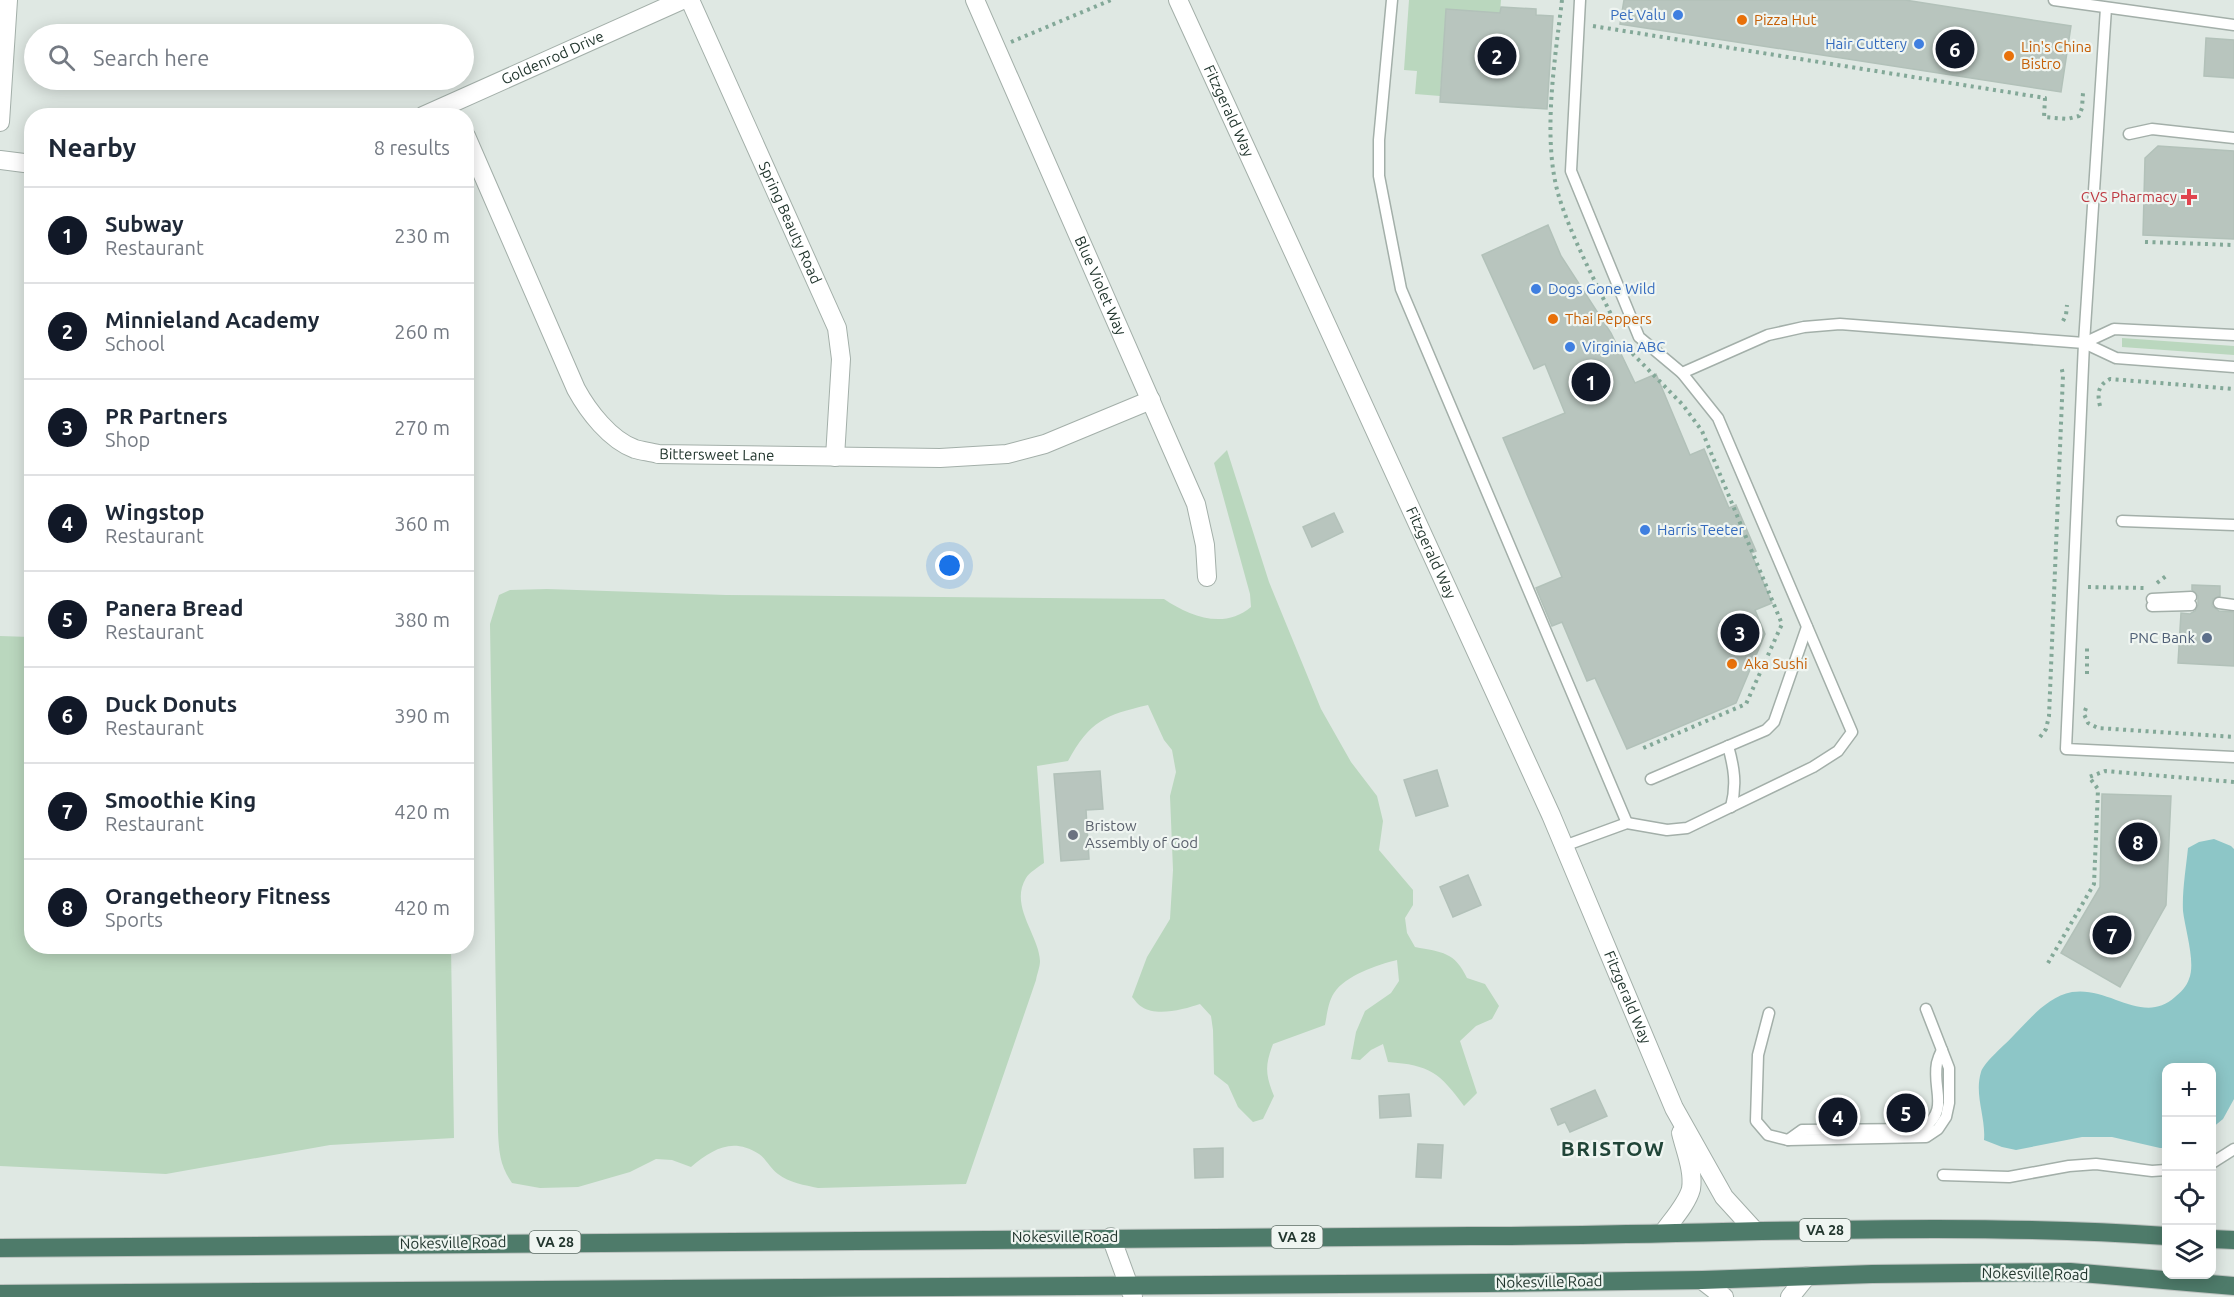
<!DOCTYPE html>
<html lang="en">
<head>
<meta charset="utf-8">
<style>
	:root { --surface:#fff; --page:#f2f2f3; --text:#1f2937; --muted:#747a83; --line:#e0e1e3; --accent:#111827 }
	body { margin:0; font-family:Ubuntu,sans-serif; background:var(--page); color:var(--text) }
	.controls { position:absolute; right:18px; bottom:18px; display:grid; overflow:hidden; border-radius:12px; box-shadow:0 3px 15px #0003 }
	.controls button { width:54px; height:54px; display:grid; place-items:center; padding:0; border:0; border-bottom:2px solid var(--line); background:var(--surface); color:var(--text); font:30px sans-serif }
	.you { position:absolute; left:950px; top:566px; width:21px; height:21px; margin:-15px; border:4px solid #fff; border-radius:50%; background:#1a73e8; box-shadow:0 0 0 9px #1a73e833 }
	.badge { display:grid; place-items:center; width:39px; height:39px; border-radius:50%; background:var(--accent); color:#fff; font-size:20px; font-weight:700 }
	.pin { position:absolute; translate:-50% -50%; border:3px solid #fff; box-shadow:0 2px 6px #0006 }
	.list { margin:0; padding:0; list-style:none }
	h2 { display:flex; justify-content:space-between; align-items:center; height:78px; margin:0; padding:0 24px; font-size:26px }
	h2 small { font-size:20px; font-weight:400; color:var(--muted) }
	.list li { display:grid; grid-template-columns:39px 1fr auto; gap:18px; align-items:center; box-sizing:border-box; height:96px; padding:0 24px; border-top:2px solid var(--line) }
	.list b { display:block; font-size:22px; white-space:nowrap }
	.list p { margin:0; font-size:20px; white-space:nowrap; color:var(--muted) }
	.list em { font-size:20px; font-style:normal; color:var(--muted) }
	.icon { flex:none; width:33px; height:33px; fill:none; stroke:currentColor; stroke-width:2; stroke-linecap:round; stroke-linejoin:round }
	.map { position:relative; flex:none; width:2234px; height:1297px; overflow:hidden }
	.search { position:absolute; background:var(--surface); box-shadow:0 3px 15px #0003; left:24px; top:24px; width:450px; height:66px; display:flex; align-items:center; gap:15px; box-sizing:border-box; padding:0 21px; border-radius:33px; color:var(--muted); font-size:22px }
	.panel { position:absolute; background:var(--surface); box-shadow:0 3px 15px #0003; left:24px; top:108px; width:450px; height:846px; border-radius:24px }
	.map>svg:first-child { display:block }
</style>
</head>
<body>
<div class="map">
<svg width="2234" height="1297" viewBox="0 0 2234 1297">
	<rect width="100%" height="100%" fill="#dfe8e3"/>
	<!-- green -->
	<g fill="#bad7be">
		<path d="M 1409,0 L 1501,0 L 1500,13 L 1446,10 L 1440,96 L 1415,94 L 1417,71 L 1404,70 Z"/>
		<path d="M 2122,338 L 2234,346 L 2234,355 L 2122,347 Z"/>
		<path d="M 1227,450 L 1269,582 L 1321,709 L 1351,762 L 1377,796 L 1383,821 L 1379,850 L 1413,890 L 1413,905 L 1405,918 L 1407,933 L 1415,947 C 1442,952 1455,952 1467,978 L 1485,984 L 1499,1006 L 1492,1019 L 1476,1026 L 1460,1041 L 1477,1093 L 1464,1106 C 1440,1073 1430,1065 1388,1062 L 1383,1044 L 1371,1050 L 1360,1060 L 1351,1059 L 1356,1032 L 1365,1011 L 1391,993 L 1399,981 L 1397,960 C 1377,965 1346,975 1334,993 C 1328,1002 1327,1015 1325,1025 L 1273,1044 C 1265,1065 1265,1074 1274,1096 L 1263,1119 L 1253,1122 L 1238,1107 L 1228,1085 L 1214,1074 L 1213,1030 L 1211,1016 L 1200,1004 C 1185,1009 1157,1017 1142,1007 C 1138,1005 1135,1000 1132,997 L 1147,957 L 1170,919 L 1173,870 L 1170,796 L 1176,772 L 1172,750 L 1164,740 L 1148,705 C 1105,715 1090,721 1068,761 L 1037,766 L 1044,863 C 1038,867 1029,873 1026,878 C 1009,906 1039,935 1040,961 C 1040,967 1037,974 1036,980 L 966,1184 L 818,1188 C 805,1185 789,1183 778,1174 C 771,1169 766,1159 759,1154 C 732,1137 713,1149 691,1167 L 672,1160 L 656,1159 L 630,1172 L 578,1187 L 540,1188 L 512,1183 C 500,1166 499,1152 498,1132 L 490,624 L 499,595 L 510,590 L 547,589 L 726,595 L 1164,599 C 1189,616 1224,630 1251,607 L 1250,594 L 1214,463 Z"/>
		<path d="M 0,636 L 31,637 L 32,946 L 451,947 L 454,1138 L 330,1145 L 166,1174 L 0,1166 Z"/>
	</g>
	<!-- water -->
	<path fill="#8dc6c7" d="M 2214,839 L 2231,846 L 2234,849 L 2234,1099 L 2223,1119 L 2212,1128 L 2212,1068 L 2166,1068 L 2166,1148 L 2160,1148 L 2112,1137 L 2082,1137 L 2016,1150 L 2002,1147 L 1984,1140 C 1986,1117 1974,1095 1981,1072 C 1984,1062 2006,1044 2014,1035 C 2031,1018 2047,997 2072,992 C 2110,986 2143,1026 2175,997 C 2180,993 2187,986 2189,979 C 2196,963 2185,929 2183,911 C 2182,891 2186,868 2188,848 L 2199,842 Z"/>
	<!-- building -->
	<g fill="#b8c5be" stroke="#b2c1b9" stroke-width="1.5">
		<path d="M 1624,0 L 1905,0 L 2071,26 L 2061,92 L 1620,24 Z"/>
		<path d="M 1501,7 L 1536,9 L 1536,15 L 1553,16 L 1547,109 L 1440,102 L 1446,9 L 1500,13 Z"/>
		<path d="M 2206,38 L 2234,40 L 2234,78 L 2204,76 Z"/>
		<path d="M 2158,146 L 2234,151 L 2234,239 L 2143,235 L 2145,158 Z"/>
		<path d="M 1548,225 L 1561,256 L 1611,333 L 1635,383 L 1656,374 L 1690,455 L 1704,449 L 1729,508 L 1736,505 L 1756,551 L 1751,553 L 1772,603 L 1755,610 L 1765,634 L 1736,703 L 1627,749 L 1595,678 L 1587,681 L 1562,622 L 1552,626 L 1536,588 L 1562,577 L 1503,438 L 1565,413 L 1545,364 L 1534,369 L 1482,255 Z"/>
		<path d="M 1334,513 L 1343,532 L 1312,547 L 1303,527 Z"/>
		<path d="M 2192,585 L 2220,586 L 2220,596 L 2213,599 L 2212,606 L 2219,611 L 2234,612 L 2234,666 L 2178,663 L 2181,613 L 2190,614 L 2195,611 L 2198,605 L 2198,596 L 2192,590 Z"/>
		<path d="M 1437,770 L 1448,806 L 1416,816 L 1404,780 Z"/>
		<path d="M 1100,771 L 1103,809 L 1086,810 L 1089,859 L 1061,861 L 1054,774 Z"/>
		<path d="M 2102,794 L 2171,796 L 2166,905 L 2120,987 L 2061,953 L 2100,887 Z"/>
		<path d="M 1468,875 L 1481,905 L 1453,917 L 1440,887 Z"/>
		<path d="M 1595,1090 L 1607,1116 L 1570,1132 L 1565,1122 L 1558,1125 L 1551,1109 Z"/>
		<path d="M 1409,1094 L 1411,1116 L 1380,1118 L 1379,1096 Z"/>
		<path d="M 1418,1144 L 1443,1145 L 1441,1178 L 1416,1177 Z"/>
		<path d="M 1223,1148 L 1223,1177 L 1195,1178 L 1194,1149 Z"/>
	</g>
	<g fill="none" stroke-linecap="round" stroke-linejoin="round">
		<defs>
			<g id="service">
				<path d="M 1392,0 L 1379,140 L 1379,176 L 1401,289 L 1627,823"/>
				<path d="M 1580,0 L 1571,171 L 1639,337 L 1682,373 L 1768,335 L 1804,327 L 1840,324 L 2084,343 L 2116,358 L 2234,367"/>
				<path d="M 2054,0 L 2234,25"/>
				<path d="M 2106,8 L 2084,343 L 2066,749 L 2234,757"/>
				<path d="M 2129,134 L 2152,129 L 2234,138"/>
				<path d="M 2084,343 L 2114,329 L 2234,335"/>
				<path d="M 2122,521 L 2234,525"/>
				<path d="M 2152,599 L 2191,597"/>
				<path d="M 2219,603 L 2234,605"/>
				<path d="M 2152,606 L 2191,605"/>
				<path d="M 1728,746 C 1734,767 1737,785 1731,807"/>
				<path d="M 1651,779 L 1766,730 L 1774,722 L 1807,627"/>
				<path d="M 1564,846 L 1627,823 L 1667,830 L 1687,828 L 1813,767 L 1838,751 L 1852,732 L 1718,418 L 1682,373"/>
				<path d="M 1769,1013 L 1758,1055 L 1756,1121 L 1768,1135 L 1788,1140 L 1926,1137 L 1938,1129 L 1946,1117 L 1949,1103 L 1949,1068 L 1926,1009"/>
				<path d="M 1788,1140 L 1802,1130 L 1923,1129 C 1950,1108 1932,1091 1937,1063 C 1938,1059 1940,1054 1942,1050"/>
				<path d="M 2212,1163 L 2234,1149"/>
				<path d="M 1943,1175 L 2009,1177 L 2069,1166 L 2096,1164 L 2152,1171 L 2166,1170"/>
			</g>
			<g id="minor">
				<path id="s1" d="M 690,0 L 837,328 L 841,359 L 835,457"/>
				<path id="s2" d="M 975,0 L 1196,504 L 1205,545 L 1207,577"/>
				<path id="s3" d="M 423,116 L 682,0"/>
				<path d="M 0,122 L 8,0"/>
				<path id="s4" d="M 466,136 L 576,389 C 588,411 610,440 635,449 C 642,451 651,452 658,454 L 940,458 L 1007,454 L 1045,444 L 1151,400"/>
				<path d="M 0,160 L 32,164"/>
				<path d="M 1111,1237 L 1133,1297"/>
				<path d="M 1702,1280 L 1724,1297"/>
				<path d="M 1790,1297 L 1807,1276"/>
			</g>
			<g id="tertiary">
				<path id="s5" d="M 1178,0 L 1551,815 L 1674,1108 L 1724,1197 L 1755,1231"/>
				<path d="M 1663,1233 C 1672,1220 1687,1204 1691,1189 C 1694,1171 1685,1150 1681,1133"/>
			</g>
			<g id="trunk">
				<path d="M 2212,1239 L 2234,1240"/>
				<path d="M 0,1248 C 490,1243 980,1238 1470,1236 C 1702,1236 1935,1220 2166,1236"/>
				<path d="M 0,1294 L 1485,1283 L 1702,1280 L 1872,1274 L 2070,1272 L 2234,1286"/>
			</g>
		</defs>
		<!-- service casing -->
		<use href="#service" stroke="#a3afa9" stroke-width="13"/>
		<!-- minor casing -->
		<use href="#minor" stroke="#a3afa9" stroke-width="20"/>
		<!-- tertiary casing -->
		<use href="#tertiary" stroke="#a3afa9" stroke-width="20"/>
		<!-- trunk casing -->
		<use href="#trunk" stroke="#bdc3c0" stroke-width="20"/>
		<!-- path -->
		<g stroke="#83a898" stroke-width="4" stroke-dasharray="3 4.5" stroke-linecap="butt">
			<path d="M 1562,0 C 1555,60 1541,142 1560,200 C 1574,243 1597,284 1616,325"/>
			<path d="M 1593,26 L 2045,98 L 2044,117 L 2067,119 L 2079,116 L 2082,108 L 2083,93"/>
			<path d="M 1011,42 L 1111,0"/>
			<path d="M 2145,242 L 2234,245"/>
			<path d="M 2063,321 L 2066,315 L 2067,305"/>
			<path d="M 1627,348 L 1683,405 L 1702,431 L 1782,624 L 1746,704 L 1641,749"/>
			<path d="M 2100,406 C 2097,393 2098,385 2110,379 L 2234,389"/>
			<path d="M 2157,583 L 2166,576"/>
			<path d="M 2088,587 L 2145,588"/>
			<path d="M 2087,674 L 2087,648"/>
			<path d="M 2086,708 L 2084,714 L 2088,723 L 2098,728 L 2234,737"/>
			<path d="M 2040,737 L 2046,729 L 2049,716 L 2063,375 L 2061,365"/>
			<path d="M 2048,963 L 2094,884 L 2098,789 L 2089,777 L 2105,771 L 2234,782"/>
		</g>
		<!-- service -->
		<use href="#service" stroke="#fff" stroke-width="10"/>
		<!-- minor -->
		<use href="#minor" stroke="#fff" stroke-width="18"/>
		<!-- tertiary -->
		<use href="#tertiary" stroke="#fff" stroke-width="18"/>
		<!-- trunk -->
		<use href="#trunk" stroke="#4e7b6a" stroke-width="18"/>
	</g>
	<!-- markers -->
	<g fill="#3f7fe0" stroke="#eff5f1" stroke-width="2">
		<circle cx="1678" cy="15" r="6"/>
		<circle cx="1919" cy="44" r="6"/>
		<circle cx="1536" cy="289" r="6"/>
		<circle cx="1570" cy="347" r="6"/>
		<circle cx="1645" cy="530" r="6"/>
	</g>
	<g fill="#e8710a" stroke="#eff5f1" stroke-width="2">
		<circle cx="1742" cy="20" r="6"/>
		<circle cx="2009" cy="56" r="6"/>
		<circle cx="1553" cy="319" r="6"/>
		<circle cx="1732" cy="664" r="6"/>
	</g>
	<path fill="#e0444e" stroke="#eff5f1" stroke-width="2" d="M2186 188h6v6h6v6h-6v6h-6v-6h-6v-6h6z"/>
	<circle fill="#5c6f8a" stroke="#eff5f1" stroke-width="2" cx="2207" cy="638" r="6"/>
	<circle fill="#6b7280" stroke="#eff5f1" stroke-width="2" cx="1073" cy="835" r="6"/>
	<g text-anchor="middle" stroke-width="4.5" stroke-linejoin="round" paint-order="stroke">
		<!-- shield labels -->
		<g fill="#eff5f1" stroke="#606f68" stroke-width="1.5">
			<rect x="1799.5" y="1219" width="51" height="22" rx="4.5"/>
			<rect x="1271.5" y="1226" width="51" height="22" rx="4.5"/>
			<rect x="529.5" y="1231" width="51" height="22" rx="4.5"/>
		</g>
		<g font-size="14" font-weight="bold" fill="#22362e">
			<text x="1825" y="1235">VA 28</text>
			<text x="1297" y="1242">VA 28</text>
			<text x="555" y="1247">VA 28</text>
		</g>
		<!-- shop labels -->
		<g font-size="15" fill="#366cbe" stroke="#eff5f1" text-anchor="start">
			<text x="1666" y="20" text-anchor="end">Pet Valu</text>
			<text x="1907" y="49" text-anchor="end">Hair Cuttery</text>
			<text x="1548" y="294">Dogs Gone Wild</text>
			<text x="1582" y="352">Virginia ABC</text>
			<text x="1657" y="535">Harris Teeter</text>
		</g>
		<!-- food labels -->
		<g font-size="15" fill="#c56008" stroke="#eff5f1" text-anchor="start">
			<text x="1754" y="25">Pizza Hut</text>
			<text x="2021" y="52">Lin's China<tspan x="2021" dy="17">Bistro</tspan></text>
			<text x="1565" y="324">Thai Peppers</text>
			<text x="1744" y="669">Aka Sushi</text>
		</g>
		<!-- street labels -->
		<g font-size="15" fill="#22362e" stroke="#eff5f1">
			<text dy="5" stroke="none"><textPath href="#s3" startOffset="142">Goldenrod Drive</textPath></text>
			<text dy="5" stroke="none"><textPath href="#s5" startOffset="122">Fitzgerald Way</textPath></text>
			<text dy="5" stroke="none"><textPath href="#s1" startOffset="244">Spring Beauty Road</textPath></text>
			<text dy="5" stroke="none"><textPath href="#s2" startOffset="312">Blue Violet Way</textPath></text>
			<text dy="5" stroke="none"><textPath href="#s4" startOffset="444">Bittersweet Lane</textPath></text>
			<text dy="5" stroke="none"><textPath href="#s5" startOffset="608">Fitzgerald Way</textPath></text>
			<text dy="5" stroke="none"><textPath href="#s5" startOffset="1094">Fitzgerald Way</textPath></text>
			<text x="1065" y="1242">Nokesville Road</text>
			<text transform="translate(453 1243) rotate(-1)" y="5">Nokesville Road</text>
			<text transform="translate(2035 1274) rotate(1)" y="5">Nokesville Road</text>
			<text transform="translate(1549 1282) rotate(-1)" y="5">Nokesville Road</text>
		</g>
		<!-- health labels -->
		<g font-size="15" fill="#be3a42" stroke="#eff5f1" text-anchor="end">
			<text x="2177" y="202">CVS Pharmacy</text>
		</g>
		<!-- service labels -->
		<g font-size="15" fill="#4e5e75" stroke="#eff5f1" text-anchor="end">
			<text x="2195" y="643">PNC Bank</text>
		</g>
		<!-- worship labels -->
		<g font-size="15" fill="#5b616d" stroke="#eff5f1" text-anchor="start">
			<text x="1085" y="831">Bristow<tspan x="1085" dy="17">Assembly of God</tspan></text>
		</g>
		<!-- district labels -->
		<g font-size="21" font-weight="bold" letter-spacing="1.5" fill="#214538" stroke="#eff5f1">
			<text x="1613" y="1156">BRISTOW</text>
		</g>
	</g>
</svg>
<div class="controls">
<button>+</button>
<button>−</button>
<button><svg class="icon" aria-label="locate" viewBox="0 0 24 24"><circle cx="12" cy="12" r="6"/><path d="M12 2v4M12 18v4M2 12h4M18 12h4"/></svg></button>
<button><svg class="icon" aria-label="layers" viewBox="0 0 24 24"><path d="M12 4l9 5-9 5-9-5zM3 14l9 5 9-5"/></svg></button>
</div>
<div class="you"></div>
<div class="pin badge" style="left:1591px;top:382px">1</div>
<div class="pin badge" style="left:1497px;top:56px">2</div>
<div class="pin badge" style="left:1740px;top:633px">3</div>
<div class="pin badge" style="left:1838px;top:1117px">4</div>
<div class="pin badge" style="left:1906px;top:1113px">5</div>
<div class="pin badge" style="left:1955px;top:49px">6</div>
<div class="pin badge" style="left:2112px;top:935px">7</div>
<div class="pin badge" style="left:2138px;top:842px">8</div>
<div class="search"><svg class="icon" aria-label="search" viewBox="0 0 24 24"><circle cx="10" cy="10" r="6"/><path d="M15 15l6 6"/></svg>Search here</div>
<section class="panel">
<h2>Nearby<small>8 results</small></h2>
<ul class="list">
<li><span class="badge">1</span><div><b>Subway</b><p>Restaurant</p></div><em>230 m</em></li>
<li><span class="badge">2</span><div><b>Minnieland Academy</b><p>School</p></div><em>260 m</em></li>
<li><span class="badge">3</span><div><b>PR Partners</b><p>Shop</p></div><em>270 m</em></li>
<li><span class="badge">4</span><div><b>Wingstop</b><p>Restaurant</p></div><em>360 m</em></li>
<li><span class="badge">5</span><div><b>Panera Bread</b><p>Restaurant</p></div><em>380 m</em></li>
<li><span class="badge">6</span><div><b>Duck Donuts</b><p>Restaurant</p></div><em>390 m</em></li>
<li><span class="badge">7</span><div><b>Smoothie King</b><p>Restaurant</p></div><em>420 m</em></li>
<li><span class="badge">8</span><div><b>Orangetheory Fitness</b><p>Sports</p></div><em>420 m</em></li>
</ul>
</section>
</div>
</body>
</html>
